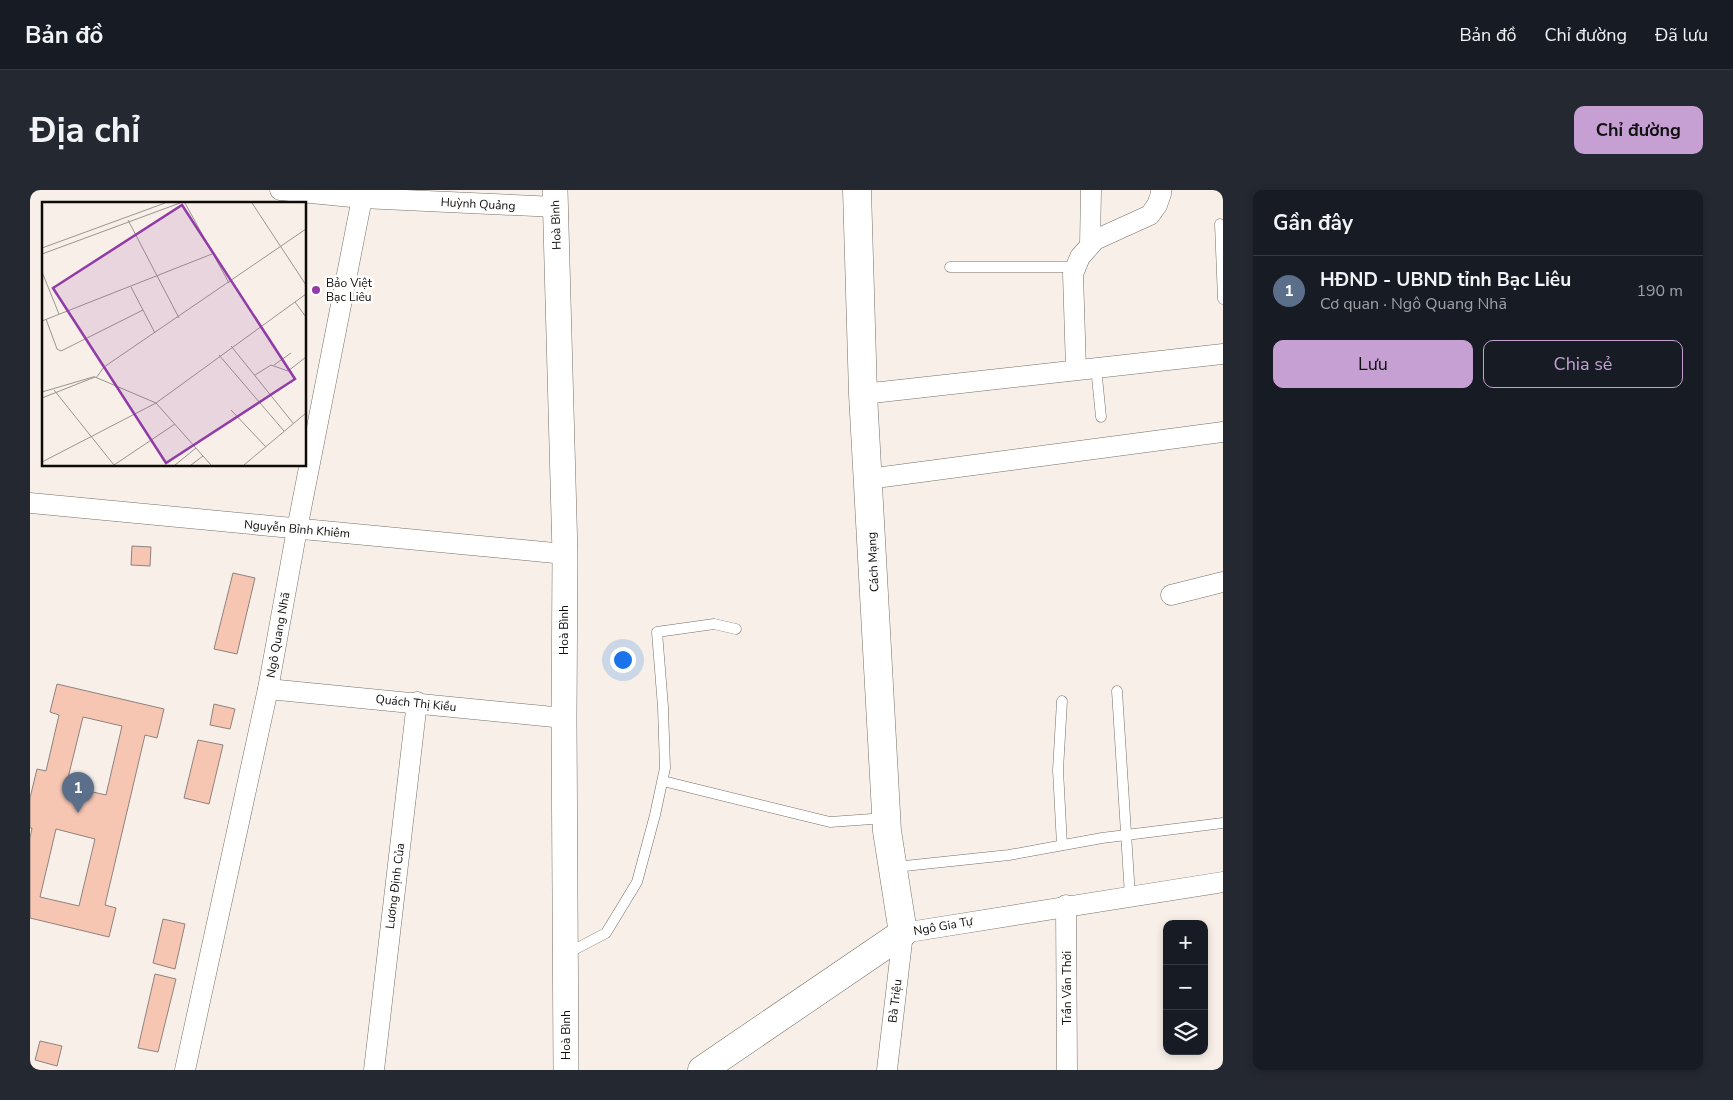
<!DOCTYPE html>
<html lang="vi">
<head>
<meta charset="utf-8">
<style>
	:root { --surface:#171b24; --page:#242831; --text:#f1f3f6; --muted:#9ea1a6; --line:#363941; --accent:#c6a0d3 }
	body { margin:0; font-family:"Nunito Sans",sans-serif; background:var(--page); color:var(--text) }
	.controls { position:absolute; right:15px; bottom:15px; display:grid; overflow:hidden; border-radius:10px; box-shadow:0 2px 8px #0003 }
	.controls button { width:45px; height:45px; display:grid; place-items:center; padding:0; border:0; border-bottom:1px solid var(--line); background:var(--surface); color:var(--text); font:25px sans-serif }
	.you { position:absolute; left:592px; top:469px; width:18px; height:18px; margin:-12px; border:4px solid #fff; border-radius:50%; background:#1a73e8; box-shadow:0 0 0 8px #1a73e833 }
	.badge { display:grid; place-items:center; width:32px; height:32px; border-radius:50%; background:var(--accent); color:#fff; font-size:16px; font-weight:700 }
	.pin { position:absolute; translate:-50% -41px; filter:drop-shadow(0 1px 2px #0008) }
	.pin::after { content:''; position:absolute; top:26px; width:18px; height:15px; background:inherit; clip-path:polygon(0 0,100% 0,50% 100%) }
	.list { margin:0; padding:0; list-style:none }
	h2 { display:flex; justify-content:space-between; align-items:center; height:65px; margin:0; padding:0 20px; font-size:21px }
	h2 small { font-size:16px; font-weight:400; color:var(--muted) }
	.list li { display:grid; grid-template-columns:32px 1fr auto; gap:15px; align-items:center; box-sizing:border-box; height:70px; padding:0 20px; border-top:1px solid var(--line) }
	.list b { display:block; font-size:19px; white-space:nowrap }
	.list p { margin:0; font-size:16px; white-space:nowrap; color:var(--muted) }
	.list em { font-size:16px; font-style:normal; color:var(--muted) }
	.actions { display:flex; gap:10px; padding:15px 20px }
	.actions a { flex:1; padding:11px 0; border:1px solid var(--accent); border-radius:10px; text-align:center; font-size:18px; color:var(--accent) }
	.actions .main { background:var(--accent); color:#111 }
	.icon { flex:none; width:28px; height:28px; fill:none; stroke:currentColor; stroke-width:2; stroke-linecap:round; stroke-linejoin:round }
	.map { position:relative; flex:none; width:1193px; height:880px; overflow:hidden; border-radius:10px }
	header { display:flex; align-items:center; gap:30px; box-sizing:border-box; height:70px; padding:0 25px; background:var(--surface); border-bottom:1px solid var(--line) }
	header strong { font-size:24px }
	nav { display:flex; gap:28px; margin-inline-start:auto; font-size:18px }
	.intro { display:flex; align-items:center; justify-content:space-between; box-sizing:border-box; height:120px; padding:0 30px }
	h1 { margin:0; font-size:35px }
	.button { padding:12px 22px; border-radius:10px; background:var(--accent); color:#111; font-size:18px; font-weight:700 }
	main { display:flex; gap:30px; padding:0 30px }
	aside { flex:1; background:var(--surface); border-radius:10px; box-shadow:0 2px 8px #0003 }
	.map>svg:first-child { display:block }
</style>
</head>
<body>
<header>
<strong>Bản đồ</strong>
<nav><a>Bản đồ</a><a>Chỉ đường</a><a>Đã lưu</a></nav>
</header>
<div class="intro"><h1>Địa chỉ</h1><a class="button">Chỉ đường</a></div>
<main>
<div class="map">
<svg width="1193" height="880" viewBox="0 0 1193 880">
	<rect width="100%" height="100%" fill="#f8f0e8"/>
	<!-- building -->
	<g fill="#f6c6b3" stroke="#8d827f" fill-rule="evenodd">
		<path d="M 102,356 L 121,357 L 120,376 L 101,375 Z"/>
		<path d="M 203,383 L 225,388 L 207,464 L 184,459 Z"/>
		<path d="M 27,494 L 134,519 L 127,548 L 115,545 L 75,715 L 86,718 L 79,747 L 0,728 L 0,648 L 2,638 L 0,638 L 0,608 L 7,579 L 16,581 L 29,525 L 20,522 ZM 53,527 L 92,536 L 76,605 L 36,596 ZM 26,639 L 65,649 L 49,716 L 10,707 Z"/>
		<path d="M 184,514 L 205,519 L 200,539 L 180,535 Z"/>
		<path d="M 168,550 L 193,555 L 179,614 L 154,608 Z"/>
		<path d="M 133,729 L 155,734 L 145,779 L 123,773 Z"/>
		<path d="M 125,784 L 146,789 L 128,862 L 108,858 Z"/>
		<path d="M 10,851 L 32,856 L 27,876 L 5,870 Z"/>
	</g>
	<g fill="none" stroke-linecap="round" stroke-linejoin="round">
		<defs>
			<g id="service">
				<path d="M 1190,34 L 1193,109"/>
				<path d="M 920,77 L 1046,77"/>
				<path d="M 1066,177 L 1071,227"/>
				<path d="M 1087,501 L 1100,706"/>
				<path d="M 1032,511 L 1028,580 L 1032,655"/>
				<path d="M 633,591 L 800,632 L 856,628"/>
				<path d="M 865,677 L 979,665 L 1072,648 L 1193,633"/>
				<path d="M 536,764 L 576,743 L 607,692 L 625,625 L 635,578 L 633,517 L 627,442 L 684,434 L 706,439"/>
			</g>
			<g id="minor">
				<path d="M 250,0 L 332,8 L 526,17"/>
				<path d="M 1060,55 L 1061,0"/>
				<path d="M 1046,179 L 1043,84 L 1050,67 L 1065,50 L 1120,25 L 1127,15 L 1131,4 L 1131,0"/>
				<path d="M 833,204 L 1193,164"/>
				<path d="M 838,289 L 1193,242"/>
				<path d="M 0,313 L 535,364"/>
				<path d="M 1141,405 L 1193,392"/>
				<path d="M 238,499 L 534,528"/>
				<path d="M 1036,715 L 1037,880"/>
				<path d="M 155,880 L 238,499 L 267,339 L 332,8"/>
				<path d="M 344,880 L 387,512"/>
				<path d="M 857,880 L 873,743 L 1193,692"/>
			</g>
			<path id="tertiary" d="M 525,0 L 535,364 L 534,528 L 536,880"/>
			<path id="secondary" d="M 672,880 L 873,743 L 857,641 L 833,204 L 827,0"/>
		</defs>
		<!-- service casing -->
		<use href="#service" stroke="#766f68" stroke-width="11"/>
		<!-- minor casing -->
		<use href="#minor" stroke="#766f68" stroke-width="21"/>
		<!-- tertiary casing -->
		<use href="#tertiary" stroke="#766f68" stroke-width="26"/>
		<!-- secondary casing -->
		<use href="#secondary" stroke="#766f68" stroke-width="29"/>
		<!-- service -->
		<use href="#service" stroke="#fff" stroke-width="10"/>
		<!-- minor -->
		<use href="#minor" stroke="#fff" stroke-width="20"/>
		<!-- tertiary -->
		<use href="#tertiary" stroke="#fff" stroke-width="25"/>
		<!-- secondary -->
		<use href="#secondary" stroke="#fff" stroke-width="28"/>
	</g>
	<!-- markers -->
	<circle fill="#913ba8" stroke="#fefefe" stroke-width="2" cx="286" cy="100" r="5"/>
	<g text-anchor="middle" stroke-width="5" stroke-linejoin="round" paint-order="stroke">
		<!-- street labels -->
		<g font-size="12" fill="#0e0c09" stroke="#fefefe">
			<text transform="translate(448 14) rotate(3)" y="4">Huỳnh Quảng</text>
			<text transform="translate(526 35) rotate(-92)" y="4">Hoà Bình</text>
			<text transform="translate(267 339) rotate(5)" y="4">Nguyễn Bỉnh Khiêm</text>
			<text transform="translate(843 372) rotate(-93)" y="4">Cách Mạng</text>
			<text transform="translate(534 440) rotate(-90)" y="4">Hoà Bình</text>
			<text transform="translate(248 445) rotate(-80)" y="4">Ngô Quang Nhã</text>
			<text transform="translate(386 513) rotate(6)" y="4">Quách Thị Kiều</text>
			<text transform="translate(365 696) rotate(-83)" y="4">Lương Định Của</text>
			<text transform="translate(913 736) rotate(-10)" y="4">Ngô Gia Tự</text>
			<text transform="translate(1037 798) rotate(-90)" y="4">Trần Văn Thời</text>
			<text transform="translate(865 811) rotate(-83)" y="4">Bà Triệu</text>
			<text transform="translate(536 845) rotate(-90)" y="4">Hoà Bình</text>
		</g>
		<!-- poi labels -->
		<g font-size="12" fill="#0e0c09" stroke="#fefefe" text-anchor="start">
			<text x="296" y="97">Bảo Việt<tspan x="296" dy="14">Bạc Liêu</tspan></text>
		</g>
	</g>
	<!-- overview -->
	<g transform="translate(12 12)">
		<rect width="264" height="264" fill="#f8f0e8"/>
		<path fill="none" stroke="#9a958f" stroke-width="1" d="M 143,1 L 187,81M 210,1 L 264,83M 86,18 L 137,116M 0,46 L 123,1M 0,52 L 138,1M 0,70 L 17,112M 89,85 L 113,131M 253,100 L 264,115M 4,117 L 15,147 L 19,149 L 101,108M 0,119 L 170,52M 189,144 L 251,221M 177,153 L 242,229M 232,163 L 249,151M 213,173 L 229,163 L 246,169 L 264,155M 53,175 L 114,201 L 264,92M 54,176 L 62,165 L 264,27M 12,188 L 72,263M 0,190 L 51,175M 0,196 L 53,175 L 51,175M 189,208 L 224,245M 0,260 L 114,201 L 169,263M 72,263 L 133,222M 133,263 L 154,246M 149,263 L 161,254M 202,263 L 264,211"/>
		<path fill="#913ba8" fill-opacity="0.15" stroke="#913ba8" stroke-width="2.5" d="M 140,3 L 253,177 L 124,261 L 11,86 Z"/>
		<rect width="264" height="264" fill="none" stroke="#0e0c09" stroke-width="2.5"/>
	</g>
</svg>
<div class="controls">
<button>+</button>
<button>−</button>
<button><svg class="icon" aria-label="layers" viewBox="0 0 24 24"><path d="M12 4l9 5-9 5-9-5zM3 14l9 5 9-5"/></svg></button>
</div>
<div class="you"></div>
<div class="pin badge" style="left:48px;top:623px;background:#5c6f8a">1</div>
</div>
<aside>
<h2>Gần đây<small></small></h2>
<ul class="list">
<li><span class="badge" style="background:#5c6f8a">1</span><div><b>HĐND - UBND tỉnh Bạc Liêu</b><p>Cơ quan · Ngô Quang Nhã</p></div><em>190 m</em></li>
</ul>
<div class="actions"><a class="main">Lưu</a><a>Chia sẻ</a></div>
</aside>
</main>
</body>
</html>
